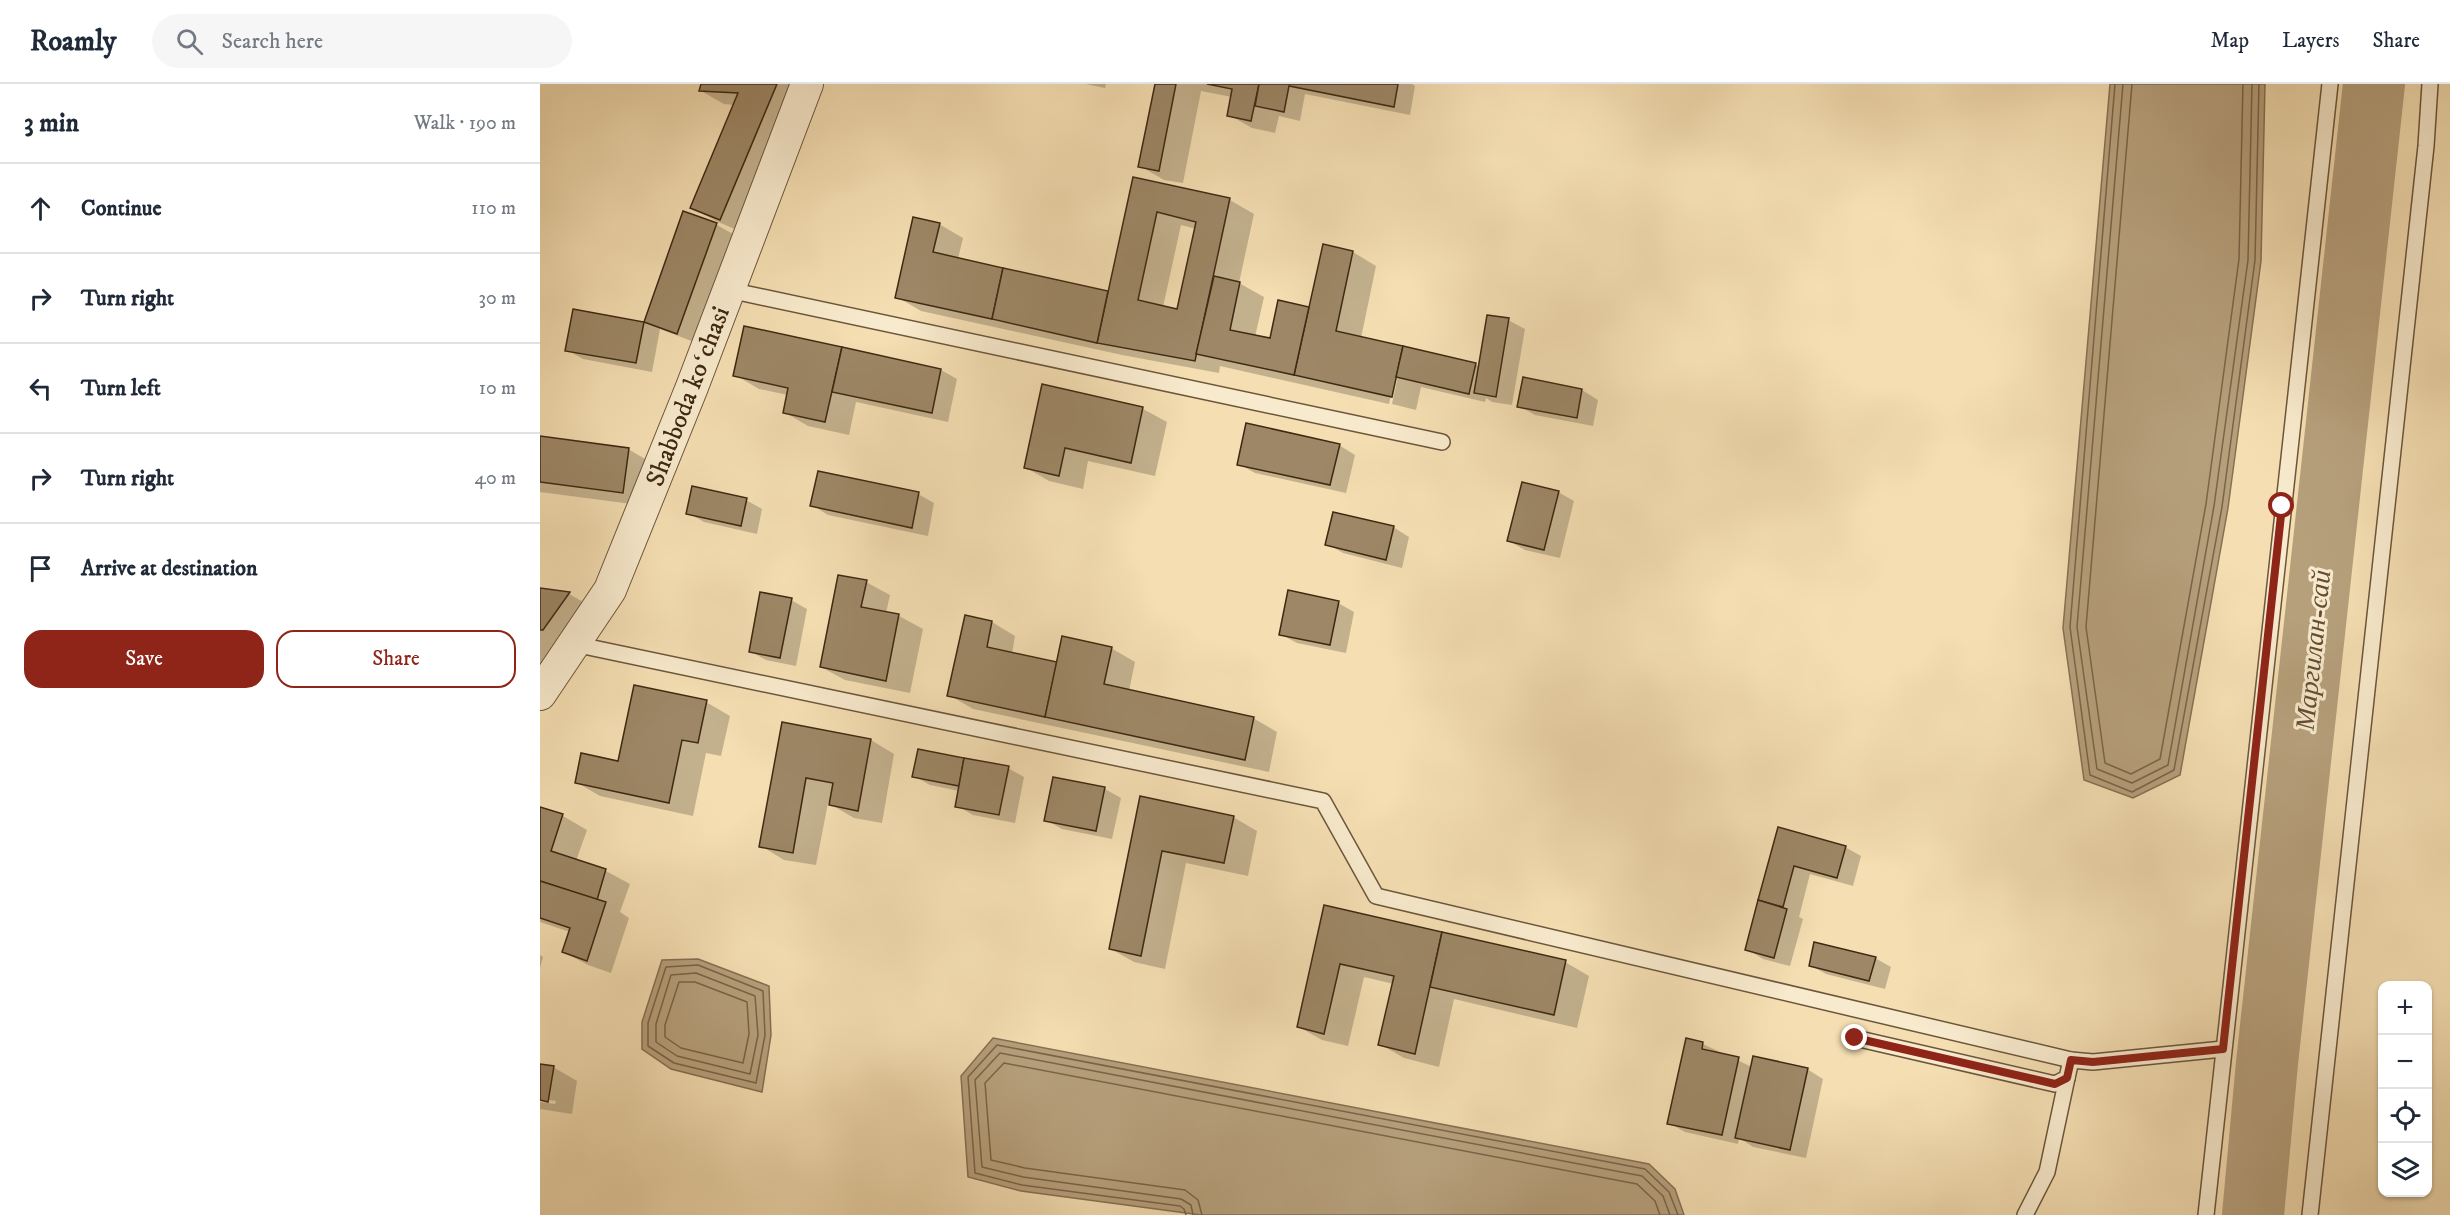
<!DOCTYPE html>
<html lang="en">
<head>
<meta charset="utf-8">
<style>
	:root { --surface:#fff; --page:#f6f6f7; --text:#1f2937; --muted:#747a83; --line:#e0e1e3; --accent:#8f2418 }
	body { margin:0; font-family:"IM FELL DW Pica",serif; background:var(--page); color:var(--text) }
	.controls { position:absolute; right:18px; bottom:18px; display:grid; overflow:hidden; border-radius:12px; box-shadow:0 2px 4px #0004 }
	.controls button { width:54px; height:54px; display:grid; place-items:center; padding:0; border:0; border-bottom:2px solid var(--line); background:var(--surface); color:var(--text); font:30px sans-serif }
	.stop { position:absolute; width:18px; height:18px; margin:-14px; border:4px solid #8f2418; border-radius:50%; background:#fff }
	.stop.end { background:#8f2418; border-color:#fff; box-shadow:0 2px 6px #0008 }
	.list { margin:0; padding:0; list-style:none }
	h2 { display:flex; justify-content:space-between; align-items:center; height:78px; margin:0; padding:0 24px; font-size:26px }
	h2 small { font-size:20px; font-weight:400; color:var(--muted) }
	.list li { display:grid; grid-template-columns:39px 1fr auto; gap:18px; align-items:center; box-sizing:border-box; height:90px; padding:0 24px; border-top:2px solid var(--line) }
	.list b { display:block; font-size:22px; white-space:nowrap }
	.list em { font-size:20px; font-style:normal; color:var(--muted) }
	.actions { display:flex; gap:12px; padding:18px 24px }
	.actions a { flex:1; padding:14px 0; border:2px solid var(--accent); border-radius:18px; text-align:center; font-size:21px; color:var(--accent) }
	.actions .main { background:var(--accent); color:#fff }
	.icon { flex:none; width:33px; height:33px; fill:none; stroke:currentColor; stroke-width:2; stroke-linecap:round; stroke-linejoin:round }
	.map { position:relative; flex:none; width:1910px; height:1131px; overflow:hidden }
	header { display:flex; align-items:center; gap:36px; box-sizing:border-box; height:84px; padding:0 30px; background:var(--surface); border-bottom:2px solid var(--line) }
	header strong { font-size:28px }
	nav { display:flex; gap:33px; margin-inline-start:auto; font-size:21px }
	.search { width:420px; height:54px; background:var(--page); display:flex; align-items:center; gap:15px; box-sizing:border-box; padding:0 21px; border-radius:33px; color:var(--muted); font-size:22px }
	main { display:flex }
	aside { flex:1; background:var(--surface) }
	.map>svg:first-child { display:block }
</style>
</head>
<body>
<header>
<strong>Roamly</strong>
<div class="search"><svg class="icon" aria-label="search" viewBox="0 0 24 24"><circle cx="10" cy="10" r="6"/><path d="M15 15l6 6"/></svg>Search here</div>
<nav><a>Map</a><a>Layers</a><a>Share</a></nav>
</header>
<main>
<aside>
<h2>3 min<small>Walk · 190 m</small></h2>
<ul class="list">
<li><svg class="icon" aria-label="ahead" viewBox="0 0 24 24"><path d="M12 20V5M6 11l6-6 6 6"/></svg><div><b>Continue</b></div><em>110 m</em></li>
<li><svg class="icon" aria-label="right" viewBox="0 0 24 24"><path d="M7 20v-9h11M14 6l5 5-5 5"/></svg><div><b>Turn right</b></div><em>30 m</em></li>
<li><svg class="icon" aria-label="left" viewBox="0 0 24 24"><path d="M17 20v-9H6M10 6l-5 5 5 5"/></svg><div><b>Turn left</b></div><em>10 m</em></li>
<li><svg class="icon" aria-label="right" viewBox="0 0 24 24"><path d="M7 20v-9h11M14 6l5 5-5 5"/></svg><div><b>Turn right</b></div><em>40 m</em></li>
<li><svg class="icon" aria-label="arrive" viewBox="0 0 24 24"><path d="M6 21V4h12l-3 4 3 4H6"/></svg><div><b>Arrive at destination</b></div></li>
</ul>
<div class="actions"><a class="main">Save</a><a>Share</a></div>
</aside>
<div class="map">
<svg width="1910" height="1131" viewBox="0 0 1910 1131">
	<rect width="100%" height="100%" fill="#f4deb2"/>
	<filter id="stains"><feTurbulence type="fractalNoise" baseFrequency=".00333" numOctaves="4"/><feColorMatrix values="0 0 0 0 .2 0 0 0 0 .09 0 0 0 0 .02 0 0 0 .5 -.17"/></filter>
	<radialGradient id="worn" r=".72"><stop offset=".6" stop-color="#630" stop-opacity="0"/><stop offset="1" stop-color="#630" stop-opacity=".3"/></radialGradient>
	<!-- water -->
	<g fill="#b6a07c" stroke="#867052" stroke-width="1.5">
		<path d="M 1570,0 L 1725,0 L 1721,177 L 1688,424 L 1640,691 L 1593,714 L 1544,696 L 1523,544 Z"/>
		<path d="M 158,875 L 229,902 L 231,951 L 222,1008 L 131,985 L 102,965 L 102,938 L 122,876 Z"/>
		<path d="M 453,954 L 1109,1080 L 1135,1105 L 1144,1131 L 661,1131 L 481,1107 L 428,1093 L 421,992 Z"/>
	</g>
	<!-- shadow -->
	<g fill="#0003" fill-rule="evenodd">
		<path d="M 163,0 L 255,0 L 204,149 L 176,137 L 152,124 L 194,21 L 184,20 L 161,7 Z"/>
		<path d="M 546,0 L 566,0 L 565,4 Z"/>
		<path d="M 616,0 L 872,0 L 875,2 L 870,31 L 765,10 L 760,37 L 739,32 L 735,49 L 712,44 L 689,31 L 692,13 L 661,7 L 643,99 L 624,96 L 600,82 Z"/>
		<path d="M 595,94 L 690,116 L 714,130 L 699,199 L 724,213 L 715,253 L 731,256 L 739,218 L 770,225 L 813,168 L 836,182 L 821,254 L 940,282 L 968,236 L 985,245 L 972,321 L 952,318 L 946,314 L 945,318 L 881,303 L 876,326 L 852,320 L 858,292 L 855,292 L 849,320 L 680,282 L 679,289 L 582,271 L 381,227 L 357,213 L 399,140 L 423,154 L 418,175 L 569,209 ZM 641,141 L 656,145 L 638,226 L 623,223 Z"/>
		<path d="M 144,129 L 177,141 L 193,150 L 154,258 L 120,245 L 112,288 L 43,275 L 27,266 L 34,226 L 105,239 Z"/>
		<path d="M 205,244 L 401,286 L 417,295 L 408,338 L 316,318 L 309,351 L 268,342 L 244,328 L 248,311 L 219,305 L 195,291 Z"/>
		<path d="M 504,302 L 603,325 L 627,338 L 615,392 L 548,377 L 543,405 L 509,397 L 485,383 Z"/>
		<path d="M 1042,306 L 1058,316 L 1053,342 L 995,331 L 979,322 Z"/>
		<path d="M 0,354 L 88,365 L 112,379 L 107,422 L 0,408 Z"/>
		<path d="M 799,361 L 815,371 L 806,409 L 715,389 L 699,380 Z"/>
		<path d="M 1018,408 L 1034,417 L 1020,474 L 985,466 L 969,457 Z"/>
		<path d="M 378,410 L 394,419 L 388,452 L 288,431 L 272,421 Z"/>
		<path d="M 206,416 L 222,425 L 217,450 L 164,438 L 148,429 Z"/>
		<path d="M 853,443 L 869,453 L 862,484 L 803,469 L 787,460 Z"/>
		<path d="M 326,498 L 350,511 L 346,529 L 359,532 L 383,545 L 370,609 L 305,596 L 281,583 Z"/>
		<path d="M 0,506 L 29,510 L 45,519 L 0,587 Z"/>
		<path d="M 251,516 L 267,525 L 256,582 L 226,576 L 210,567 Z"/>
		<path d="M 798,519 L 814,528 L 806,569 L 757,559 L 740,550 Z"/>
		<path d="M 452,538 L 475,552 L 472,570 L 518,579 L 571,564 L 595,578 L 589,607 L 713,634 L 737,648 L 729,688 L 433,625 L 409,611 Z"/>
		<path d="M 166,618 L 190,632 L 181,672 L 166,669 L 153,732 L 60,712 L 36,698 L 79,679 Z"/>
		<path d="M 244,640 L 331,656 L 354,670 L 342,739 L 314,734 L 288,719 L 276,781 L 244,776 L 221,762 Z"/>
		<path d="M 468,684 L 484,693 L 475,739 L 433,731 L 417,722 L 419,707 L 390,701 L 374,692 Z"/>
		<path d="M 514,695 L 565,705 L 581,714 L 572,755 L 522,745 L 506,736 Z"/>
		<path d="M 601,714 L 693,733 L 717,747 L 708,792 L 646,779 L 625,885 L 594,878 L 571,865 Z"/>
		<path d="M 0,724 L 23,732 L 47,746 L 36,777 L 66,787 L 90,800 L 80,828 L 89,834 L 71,889 L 48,881 L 24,868 L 30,848 L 0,838 Z"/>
		<path d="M 1239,745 L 1305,763 L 1321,772 L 1313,802 L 1270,790 L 1259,833 L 1263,835 L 1250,882 L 1223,875 L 1207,865 Z"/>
		<path d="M 786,823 L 1025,878 L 1049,892 L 1037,944 L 914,915 L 899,983 L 864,974 L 840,960 L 854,900 L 824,893 L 808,962 L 782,956 L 759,943 Z"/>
		<path d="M 0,871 L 3,873 L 0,884 Z"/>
		<path d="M 1335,874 L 1351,883 L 1345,905 L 1286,890 L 1270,881 Z"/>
		<path d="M 1163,960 L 1212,983 L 1267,985 L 1283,995 L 1266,1074 L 1213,1063 L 1199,1054 L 1198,1060 L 1145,1048 L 1129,1039 Z"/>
		<path d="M 0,981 L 13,983 L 37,997 L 32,1030 L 0,1025 L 0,1018 L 15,1020 L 16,1017 L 0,1015 Z"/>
	</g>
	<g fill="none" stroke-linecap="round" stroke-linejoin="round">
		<!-- shore -->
		<g stroke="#7a6448" stroke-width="1.5">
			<path d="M 1575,0 L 1530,543 L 1550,691 L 1592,708 L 1634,686 L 1682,423 L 1715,176 L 1719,0"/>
			<path d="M 1583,0 L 1537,543 L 1557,685 L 1592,699 L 1628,681 L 1674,422 L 1708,176 L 1712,0"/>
			<path d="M 1592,0 L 1546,543 L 1565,679 L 1591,690 L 1620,675 L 1666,420 L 1699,175 L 1703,0"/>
			<path d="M 158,881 L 223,907 L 225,951 L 216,999 L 134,979 L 108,962 L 108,939 L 126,883 Z"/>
			<path d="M 156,889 L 215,912 L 218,951 L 210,990 L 137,972 L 116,958 L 116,940 L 131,891 Z"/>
			<path d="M 139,898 L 155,898 L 207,918 L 209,950 L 203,979 L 141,964 L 125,953 L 125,941 Z"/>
			<path d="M 646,1131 L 644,1125 L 640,1122 L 482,1101 L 435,1089 L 428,993 L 457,961 L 1105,1085 L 1129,1108 L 1138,1131"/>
			<path d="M 653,1131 L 651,1121 L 641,1115 L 483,1093 L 442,1083 L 435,996 L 460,969 L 1102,1092 L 1123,1112 L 1130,1131"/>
			<path d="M 662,1131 L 658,1116 L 645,1106 L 485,1084 L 451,1076 L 445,999 L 464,979 L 1097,1100 L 1115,1117 L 1120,1131"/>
		</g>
		<!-- river -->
		<path stroke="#b6a07c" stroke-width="62" d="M 1713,1131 L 1727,979 L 1834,0"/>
	</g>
	<!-- building -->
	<g fill="#9d8766" stroke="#3f2913" stroke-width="1.5" fill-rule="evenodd">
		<path d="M 161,0 L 237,0 L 180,136 L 150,124 L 198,9 L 159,7 Z"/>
		<path d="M 615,0 L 636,0 L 619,87 L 598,83 Z"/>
		<path d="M 667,0 L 719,0 L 711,37 L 687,32 L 692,5 Z"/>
		<path d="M 719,0 L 858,0 L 854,23 L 749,2 L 744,28 L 715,22 Z"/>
		<path d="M 593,93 L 690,114 L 655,277 L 557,259 ZM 617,128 L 656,138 L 637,225 L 598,216 Z"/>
		<path d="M 143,127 L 177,139 L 137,250 L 104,238 Z"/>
		<path d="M 373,133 L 400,139 L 393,168 L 463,184 L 452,235 L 355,214 Z"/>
		<path d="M 783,160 L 813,167 L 796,247 L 863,262 L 852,313 L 754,291 Z"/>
		<path d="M 463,184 L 568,207 L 557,259 L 452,235 Z"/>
		<path d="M 674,192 L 700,198 L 690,246 L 730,254 L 738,216 L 769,223 L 754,291 L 656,270 Z"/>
		<path d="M 33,225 L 104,238 L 96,279 L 25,267 Z"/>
		<path d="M 947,231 L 969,234 L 956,313 L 934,309 Z"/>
		<path d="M 204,242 L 302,263 L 285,338 L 243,329 L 248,304 L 193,292 Z"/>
		<path d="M 863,262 L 936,279 L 929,310 L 856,293 Z"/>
		<path d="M 302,263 L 401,285 L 392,329 L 292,308 Z"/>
		<path d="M 983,293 L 1042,305 L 1037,334 L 977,323 Z"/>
		<path d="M 502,300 L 603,323 L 591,379 L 525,364 L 519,392 L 484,384 Z"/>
		<path d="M 706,339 L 800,360 L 790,401 L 697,381 Z"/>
		<path d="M 0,352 L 89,364 L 83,409 L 0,398 Z"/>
		<path d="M 278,387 L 379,408 L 372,444 L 270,422 Z"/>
		<path d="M 982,398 L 1019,407 L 1004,466 L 967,457 Z"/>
		<path d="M 152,402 L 207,414 L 201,442 L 146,430 Z"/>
		<path d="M 793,428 L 854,442 L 846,476 L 785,461 Z"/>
		<path d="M 298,491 L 327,496 L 321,523 L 359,530 L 346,597 L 280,583 Z"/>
		<path d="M 0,504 L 30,508 L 3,546 L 0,546 Z"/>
		<path d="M 748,506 L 799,517 L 790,561 L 739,551 Z"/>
		<path d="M 220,508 L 252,514 L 240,574 L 209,568 Z"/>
		<path d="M 425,531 L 452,537 L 447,563 L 517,578 L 505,633 L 407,612 Z"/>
		<path d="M 522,552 L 572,563 L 564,600 L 714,633 L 705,676 L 505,633 Z"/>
		<path d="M 94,601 L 167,616 L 158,659 L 142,656 L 129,719 L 35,699 L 41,669 L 78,677 Z"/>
		<path d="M 242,638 L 331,655 L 318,727 L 289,721 L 293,699 L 266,694 L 253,769 L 219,763 Z"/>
		<path d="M 378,665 L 424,674 L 419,702 L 372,693 Z"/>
		<path d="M 424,674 L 469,682 L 459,731 L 415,723 Z"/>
		<path d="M 513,693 L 565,703 L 556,747 L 504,737 Z"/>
		<path d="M 600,712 L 694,732 L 684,779 L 622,767 L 601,872 L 569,865 Z"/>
		<path d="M 0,723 L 23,730 L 11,767 L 66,785 L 57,816 L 0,797 Z"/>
		<path d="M 1238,743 L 1306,762 L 1297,794 L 1254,782 L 1243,823 L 1218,816 Z"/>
		<path d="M 0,797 L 66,818 L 47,877 L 22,868 L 30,844 L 0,834 Z"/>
		<path d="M 1218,816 L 1247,825 L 1234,874 L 1205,866 Z"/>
		<path d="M 784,821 L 902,848 L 875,970 L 838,961 L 854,892 L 800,880 L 784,950 L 757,943 Z"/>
		<path d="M 902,848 L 1026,876 L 1014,931 L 890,903 Z"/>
		<path d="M 1274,858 L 1336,873 L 1329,897 L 1269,882 Z"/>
		<path d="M 1146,954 L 1163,958 L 1162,965 L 1199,973 L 1182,1051 L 1127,1040 Z"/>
		<path d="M 1213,972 L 1268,984 L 1250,1066 L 1195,1054 Z"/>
		<path d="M 0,980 L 14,982 L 8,1018 L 0,1016 Z"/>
	</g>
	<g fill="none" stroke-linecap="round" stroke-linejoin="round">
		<defs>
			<g id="lane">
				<path d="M 189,206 L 902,358"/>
				<path d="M 34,560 L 783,717 L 836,812 L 1531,976 L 1553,978 L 1683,965"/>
				<path d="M 1315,954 L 1515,1000 L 1527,994 L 1531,976"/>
				<path d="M 1485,1131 L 1507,1088 L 1527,994"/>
				<path d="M 1666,1131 L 1790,0"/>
				<path d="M 1770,1131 L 1886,62 L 1890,0"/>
			</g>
			<path id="street" d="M 0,610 L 70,506 L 152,303 L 267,0"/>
		</defs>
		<!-- lane casing -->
		<use href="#lane" stroke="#6c563b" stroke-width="18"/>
		<!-- street casing -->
		<use href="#street" stroke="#6c563b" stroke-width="34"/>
		<!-- lane -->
		<use href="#lane" stroke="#f8eacd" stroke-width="15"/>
		<!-- street -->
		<use href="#street" stroke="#f8eacd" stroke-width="32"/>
	</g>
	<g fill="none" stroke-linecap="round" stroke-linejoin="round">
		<!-- route -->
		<path stroke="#8f2418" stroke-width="8" d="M 1315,954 L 1515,1000 L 1527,994 L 1531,976 L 1553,978 L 1683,965 L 1742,422"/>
	</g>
	<g text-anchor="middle" stroke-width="6" stroke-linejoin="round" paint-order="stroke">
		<!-- street labels -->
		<g font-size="26" fill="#3f2913" stroke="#f8eacd">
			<text transform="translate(147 312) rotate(-69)" y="9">Shabboda koʻchasi</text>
		</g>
		<!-- water labels -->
		<g font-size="27" font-style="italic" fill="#634d32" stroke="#f8eacd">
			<text transform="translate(1773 566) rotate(-84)" y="9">Маргилан-сай</text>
		</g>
	</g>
	<rect width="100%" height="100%" filter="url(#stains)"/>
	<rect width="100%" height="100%" fill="url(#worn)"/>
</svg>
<div class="controls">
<button>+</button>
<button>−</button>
<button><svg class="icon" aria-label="locate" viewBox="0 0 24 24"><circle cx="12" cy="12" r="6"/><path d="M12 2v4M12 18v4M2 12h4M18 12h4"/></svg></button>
<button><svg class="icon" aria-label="layers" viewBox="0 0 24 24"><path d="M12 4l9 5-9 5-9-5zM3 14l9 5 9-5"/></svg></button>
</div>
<div class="stop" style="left:1742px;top:422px"></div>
<div class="stop end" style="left:1315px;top:954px"></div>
</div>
</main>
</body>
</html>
